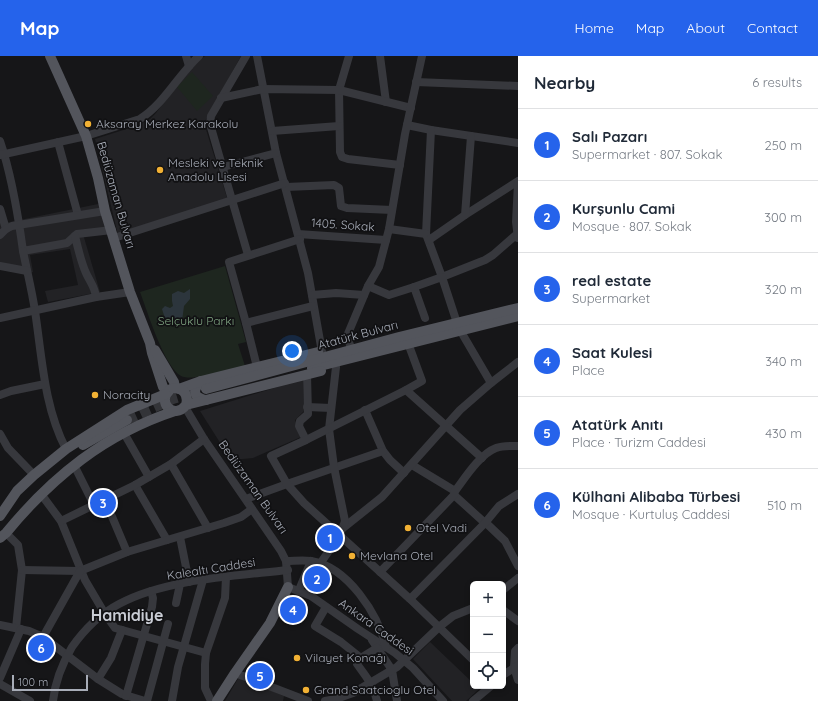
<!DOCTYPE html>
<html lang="en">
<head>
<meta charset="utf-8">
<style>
	:root { --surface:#fff; --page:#f6f6f7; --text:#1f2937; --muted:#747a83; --line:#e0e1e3; --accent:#2563eb }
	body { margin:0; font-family:Quicksand,sans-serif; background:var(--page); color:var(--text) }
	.controls { position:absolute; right:12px; bottom:12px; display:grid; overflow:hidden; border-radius:6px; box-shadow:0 2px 6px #0003 }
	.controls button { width:36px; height:36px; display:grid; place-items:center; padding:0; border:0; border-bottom:1px solid var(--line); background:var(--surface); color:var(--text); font:20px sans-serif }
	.scale { position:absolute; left:12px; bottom:10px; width:76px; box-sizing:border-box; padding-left:4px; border:2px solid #a8adb8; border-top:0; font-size:11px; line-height:14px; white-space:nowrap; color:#a8adb8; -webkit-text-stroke:3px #111113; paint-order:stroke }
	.you { position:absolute; left:292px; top:295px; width:14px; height:14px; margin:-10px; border:3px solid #fff; border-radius:50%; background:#1a73e8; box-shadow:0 0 0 6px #1a73e833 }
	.badge { display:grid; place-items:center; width:26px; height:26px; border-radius:50%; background:var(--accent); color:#fff; font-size:13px; font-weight:700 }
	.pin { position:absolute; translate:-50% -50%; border:2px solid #fff; box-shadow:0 1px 4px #0006 }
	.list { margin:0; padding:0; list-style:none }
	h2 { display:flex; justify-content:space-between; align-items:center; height:52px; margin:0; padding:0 16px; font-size:17px }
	h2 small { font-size:13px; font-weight:400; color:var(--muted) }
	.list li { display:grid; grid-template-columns:26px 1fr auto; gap:12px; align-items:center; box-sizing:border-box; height:72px; padding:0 16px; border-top:1px solid var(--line) }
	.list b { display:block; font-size:15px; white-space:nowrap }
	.list p { margin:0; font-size:13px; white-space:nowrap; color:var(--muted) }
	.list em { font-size:13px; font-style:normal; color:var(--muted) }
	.icon { flex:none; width:22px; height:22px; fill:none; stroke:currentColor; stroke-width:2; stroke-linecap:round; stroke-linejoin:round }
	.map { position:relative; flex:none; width:518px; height:645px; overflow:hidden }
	header { display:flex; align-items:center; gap:24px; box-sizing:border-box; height:56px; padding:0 20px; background:var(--accent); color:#fff }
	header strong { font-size:19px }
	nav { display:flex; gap:22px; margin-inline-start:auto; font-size:14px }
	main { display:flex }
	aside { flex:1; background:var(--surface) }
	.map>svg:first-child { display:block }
</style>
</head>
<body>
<header>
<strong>Map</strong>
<nav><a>Home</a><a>Map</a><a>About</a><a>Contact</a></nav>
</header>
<main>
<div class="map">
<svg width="518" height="645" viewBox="0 0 518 645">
	<rect width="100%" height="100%" fill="#161618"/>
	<!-- built -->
	<g fill="#222225">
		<path d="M 205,0 L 241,0 L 204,67 L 228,145 L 118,179 L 95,83 L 139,69 L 150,63 L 156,57 L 175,31 L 189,14 Z"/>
		<path d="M 103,147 L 112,174 L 83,178 L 100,236 L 48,246 L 45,235 L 78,229 L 70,193 L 30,199 L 33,216 L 27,218 L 0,213 L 0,151 L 5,167 Z"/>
		<path d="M 303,323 L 304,355 L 295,364 L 301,381 L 253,402 L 231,404 L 200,355 Z"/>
		<path d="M 430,586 L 473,627 L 473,630 L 476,630 L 479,633 L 466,645 L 452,645 L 413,603 Z"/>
		<path d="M 239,621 L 284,640 L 283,645 L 225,645 Z"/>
	</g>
	<!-- green -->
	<g fill="#1e261f">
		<path d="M 192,16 L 213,40 L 197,55 L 177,31 Z"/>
		<path d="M 225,210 L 246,286 L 238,288 L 245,310 C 230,313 198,324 184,321 C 166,317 147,254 140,236 Z"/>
	</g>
	<!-- water -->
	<path fill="#2c353c" d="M 190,233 L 190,243 L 184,250 L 182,265 L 177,269 C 166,270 165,262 162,253 L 165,250 L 170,252 L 173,250 L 172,245 L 172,238 L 178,235 L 184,237 Z"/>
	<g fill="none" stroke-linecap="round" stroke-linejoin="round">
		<!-- major-tunnel -->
		<path stroke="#333438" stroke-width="10" stroke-dasharray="10 5" stroke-linecap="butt" d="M 127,364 L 173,343 L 193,337"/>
		<!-- minor -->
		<g stroke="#37383d" stroke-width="8">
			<path d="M 186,0 L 189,10"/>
			<path d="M 246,0 L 211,60 L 210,68 L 248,199"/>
			<path d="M 257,0 L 276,97 L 308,217 L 322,296"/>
			<path d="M 349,0 L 339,34 L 340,96 L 342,101 L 348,103 L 400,109"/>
			<path d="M 380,0 L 386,46"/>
			<path d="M 416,26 L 518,30"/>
			<path d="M 221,42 L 263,33 L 339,34 L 411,52"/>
			<path d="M 407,69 L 431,74 L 518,87"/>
			<path d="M 431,74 L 426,178 L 442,221 L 485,204 L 493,199 L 517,178"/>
			<path d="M 272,75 L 339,70"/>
			<path d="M 0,85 C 12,120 18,158 23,195 L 67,187 L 77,178 L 112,174"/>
			<path d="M 58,86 L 78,159"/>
			<path d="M 0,99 L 86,80 L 140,63 C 164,48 178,19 199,0"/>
			<path d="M 223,111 L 276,97"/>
			<path d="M 286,131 L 334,129 L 339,132 L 341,150 L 347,152 L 392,154"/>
			<path d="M 0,153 L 6,173"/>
			<path d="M 465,159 L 518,125"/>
			<path d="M 389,173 L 426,178"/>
			<path d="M 298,178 L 386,184"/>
			<path d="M 0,179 L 6,173 L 12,170 L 105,155"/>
			<path d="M 75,180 C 78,193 81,206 86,217 C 90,226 95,231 96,241"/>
			<path d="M 114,182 L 285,127"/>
			<path d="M 518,182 L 516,166 L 518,127"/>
			<path d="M 429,184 L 465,159 L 471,80"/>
			<path d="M 23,195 C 27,215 32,235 35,255 C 42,301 44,351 66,393"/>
			<path d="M 0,210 L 27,215"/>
			<path d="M 368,230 L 389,239 L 414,231 L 425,262"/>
			<path d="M 414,231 L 442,221 L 457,267"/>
			<path d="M 312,239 L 336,237 L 364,239"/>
			<path d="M 0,262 L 96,241 L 130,236"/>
			<path d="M 246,267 L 229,206 L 300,183"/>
			<path d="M 460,274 L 491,327"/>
			<path d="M 350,289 L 347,280 L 368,230 L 379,211 L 389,173 L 405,78 L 422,0"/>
			<path d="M 257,311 L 246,267 L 313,250"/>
			<path d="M 406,334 L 422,325 L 408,287"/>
			<path d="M 0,339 L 11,335 L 45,328"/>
			<path d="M 185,351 L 204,383 L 281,495 L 286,505 L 288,531 L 311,540 L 358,573 L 395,597 L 413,612 L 443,645"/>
			<path d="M 307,351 L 331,352"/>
			<path d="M 365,354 L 383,395 L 390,404 L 404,417"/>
			<path d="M 124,377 L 149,421"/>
			<path d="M 0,378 L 8,392 L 34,419"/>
			<path d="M 306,384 L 299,370 L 300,365 L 308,358 L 307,318"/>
			<path d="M 171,408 L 208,472"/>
			<path d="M 74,409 L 94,449"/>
			<path d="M 412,409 L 455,435"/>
			<path d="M 135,429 L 167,484"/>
			<path d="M 41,438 L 61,465 L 85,524 L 105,558 L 115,572 L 206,597"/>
			<path d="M 454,439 L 485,467"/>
			<path d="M 246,443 L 287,428 L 383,395"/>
			<path d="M 105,444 L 127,496"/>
			<path d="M 61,465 L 135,429 L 171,408 L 204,383"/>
			<path d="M 485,466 L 505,485 L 518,510"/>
			<path d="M 343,472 L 382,441 L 460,354 L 491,327 L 518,306"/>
			<path d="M 6,477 L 18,489 L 22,514 L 16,572"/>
			<path d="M 180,481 L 189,526"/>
			<path d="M 286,505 C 294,505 303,504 311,505 C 348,511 378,558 386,591"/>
			<path d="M 320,508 C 329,494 341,480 345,465 L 334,411 L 329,373 L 336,311"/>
			<path d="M 22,514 L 80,515 L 127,496 L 224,467 L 241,461 L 252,453"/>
			<path d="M 380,516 L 454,439 L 455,435 C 465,422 480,398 496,392 C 503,389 511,390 518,390"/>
			<path d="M 299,534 L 311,505"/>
			<path d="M 503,534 L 518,522"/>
			<path d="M 410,543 L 485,467 L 499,450 L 518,438"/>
			<path d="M 176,547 L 180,528"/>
			<path d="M 326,551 L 315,570 L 341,586 L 361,602 L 357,608 C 367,622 373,628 377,645"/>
			<path d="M 503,554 L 518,565"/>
			<path d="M 0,569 L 29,575 L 43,581 L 98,623 L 122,638 L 145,645"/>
			<path d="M 43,581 L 80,515"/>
			<path d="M 372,584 L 392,614 L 397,645"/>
			<path d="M 518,592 L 515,595 L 514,611 L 518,624"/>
			<path d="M 361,602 L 377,592"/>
			<path d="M 473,604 L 410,543 L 304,447 L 287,428 L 271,400 L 306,384 L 406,334 L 482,402"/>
			<path d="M 235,617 L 308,645"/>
			<path d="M 503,619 L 517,610"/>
			<path d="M 0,622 L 21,573"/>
			<path d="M 98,623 L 111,602 L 122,574"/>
			<path d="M 0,628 L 30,645"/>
			<path d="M 126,640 L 152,551 L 153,542 L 151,535"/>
			<path d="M 53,645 C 55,626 62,608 72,591 C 84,574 100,558 119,548 C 165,523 235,520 288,514"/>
			<path d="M 147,645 L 168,568"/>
			<path d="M 172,645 L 178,611 L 203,524"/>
			<path d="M 211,645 L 205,632 L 205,608 L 206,597 L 225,542 L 226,521"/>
			<path d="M 325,645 L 336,643 L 353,637 L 397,611 L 439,571 L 453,560 L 473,552"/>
			<path d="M 473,645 L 491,630"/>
		</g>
		<!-- major -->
		<g stroke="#53555c" stroke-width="10">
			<path d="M 50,0 L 86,80 L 98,122 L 105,155 L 130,236 L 150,287 L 152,297 L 163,331 L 168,336"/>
			<path d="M 155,294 L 174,326 L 175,332"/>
			<path d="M 312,312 L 518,260"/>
			<path d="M 201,325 C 192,335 193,341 206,344"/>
			<path d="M 179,333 L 201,325 L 318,296"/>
			<path d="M 206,333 L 399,281 L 518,252"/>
			<path d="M 186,349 C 189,338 182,330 171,333 C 155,345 174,365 186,349 L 321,315"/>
			<path d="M 83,389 L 127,364"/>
			<path d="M 0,460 L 17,435 L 34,419 L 66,393 L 127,354 L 166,338"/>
			<path d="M 0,482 L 6,477 C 52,421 105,378 175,355"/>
			<path d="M 217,645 L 235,617 L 270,567 L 288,531"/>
		</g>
	</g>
	<!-- markers -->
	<g fill="#f2b134" stroke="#111113" stroke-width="1.5">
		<circle cx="88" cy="68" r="4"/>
		<circle cx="160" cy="114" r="4"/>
		<circle cx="95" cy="339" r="4"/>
		<circle cx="408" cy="472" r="4"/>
		<circle cx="352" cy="500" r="4"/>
		<circle cx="297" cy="602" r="4"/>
		<circle cx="306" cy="634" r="4"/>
	</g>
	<g text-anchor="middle" stroke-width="3.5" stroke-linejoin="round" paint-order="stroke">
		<!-- poi labels -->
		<g font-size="12" fill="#a8adb8" stroke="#111113" text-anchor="start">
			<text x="96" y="72">Aksaray Merkez Karakolu</text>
			<text x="168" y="111">Mesleki ve Teknik<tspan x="168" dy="14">Anadolu Lisesi</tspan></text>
			<text x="103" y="343">Noracity</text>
			<text x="416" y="476">Otel Vadi</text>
			<text x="360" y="504">Mevlana Otel</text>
			<text x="305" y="606">Vilayet Konağı</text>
			<text x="314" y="638">Grand Saatcioglu Otel</text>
		</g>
		<!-- street labels -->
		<g font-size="12" fill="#a8adb8" stroke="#111113">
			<text transform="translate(116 139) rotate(74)" y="4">Bediüzaman Bulvarı</text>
			<text transform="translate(343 169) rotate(4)" y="4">1405. Sokak</text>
			<text transform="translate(358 279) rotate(-15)" y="4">Atatürk Bulvarı</text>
			<text transform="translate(253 431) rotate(55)" y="4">Bediüzaman Bulvarı</text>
			<text transform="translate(211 513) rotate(-9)" y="4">Kalealtı Caddesi</text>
			<text transform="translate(376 571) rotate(35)" y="4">Ankara Caddesi</text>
		</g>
		<!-- park labels -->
		<g font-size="12" fill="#7fa381" stroke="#111113">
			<text x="196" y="269">Selçuklu Parkı</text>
		</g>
		<!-- district labels -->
		<g font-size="16" font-weight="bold" fill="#c9ccd4" stroke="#111113">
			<text x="127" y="565">Hamidiye</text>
		</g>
	</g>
</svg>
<div class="controls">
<button>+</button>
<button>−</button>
<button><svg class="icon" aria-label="locate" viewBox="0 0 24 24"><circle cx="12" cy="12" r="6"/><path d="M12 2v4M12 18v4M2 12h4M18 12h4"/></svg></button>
</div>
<div class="scale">100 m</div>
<div class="you"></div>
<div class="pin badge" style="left:330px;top:482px">1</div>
<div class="pin badge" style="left:317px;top:523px">2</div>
<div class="pin badge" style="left:103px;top:447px">3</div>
<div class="pin badge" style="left:293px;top:554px">4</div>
<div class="pin badge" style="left:260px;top:620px">5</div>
<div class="pin badge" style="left:41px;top:592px">6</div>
</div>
<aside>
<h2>Nearby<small>6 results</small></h2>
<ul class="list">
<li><span class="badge">1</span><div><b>Salı Pazarı</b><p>Supermarket · 807. Sokak</p></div><em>250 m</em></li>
<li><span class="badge">2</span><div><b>Kurşunlu Cami</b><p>Mosque · 807. Sokak</p></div><em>300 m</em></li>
<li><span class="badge">3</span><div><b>real estate</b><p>Supermarket</p></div><em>320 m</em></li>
<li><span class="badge">4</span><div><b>Saat Kulesi</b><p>Place</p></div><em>340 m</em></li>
<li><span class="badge">5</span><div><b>Atatürk Anıtı</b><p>Place · Turizm Caddesi</p></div><em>430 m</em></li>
<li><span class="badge">6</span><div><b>Külhani Alibaba Türbesi</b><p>Mosque · Kurtuluş Caddesi</p></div><em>510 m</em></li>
</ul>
</aside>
</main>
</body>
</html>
